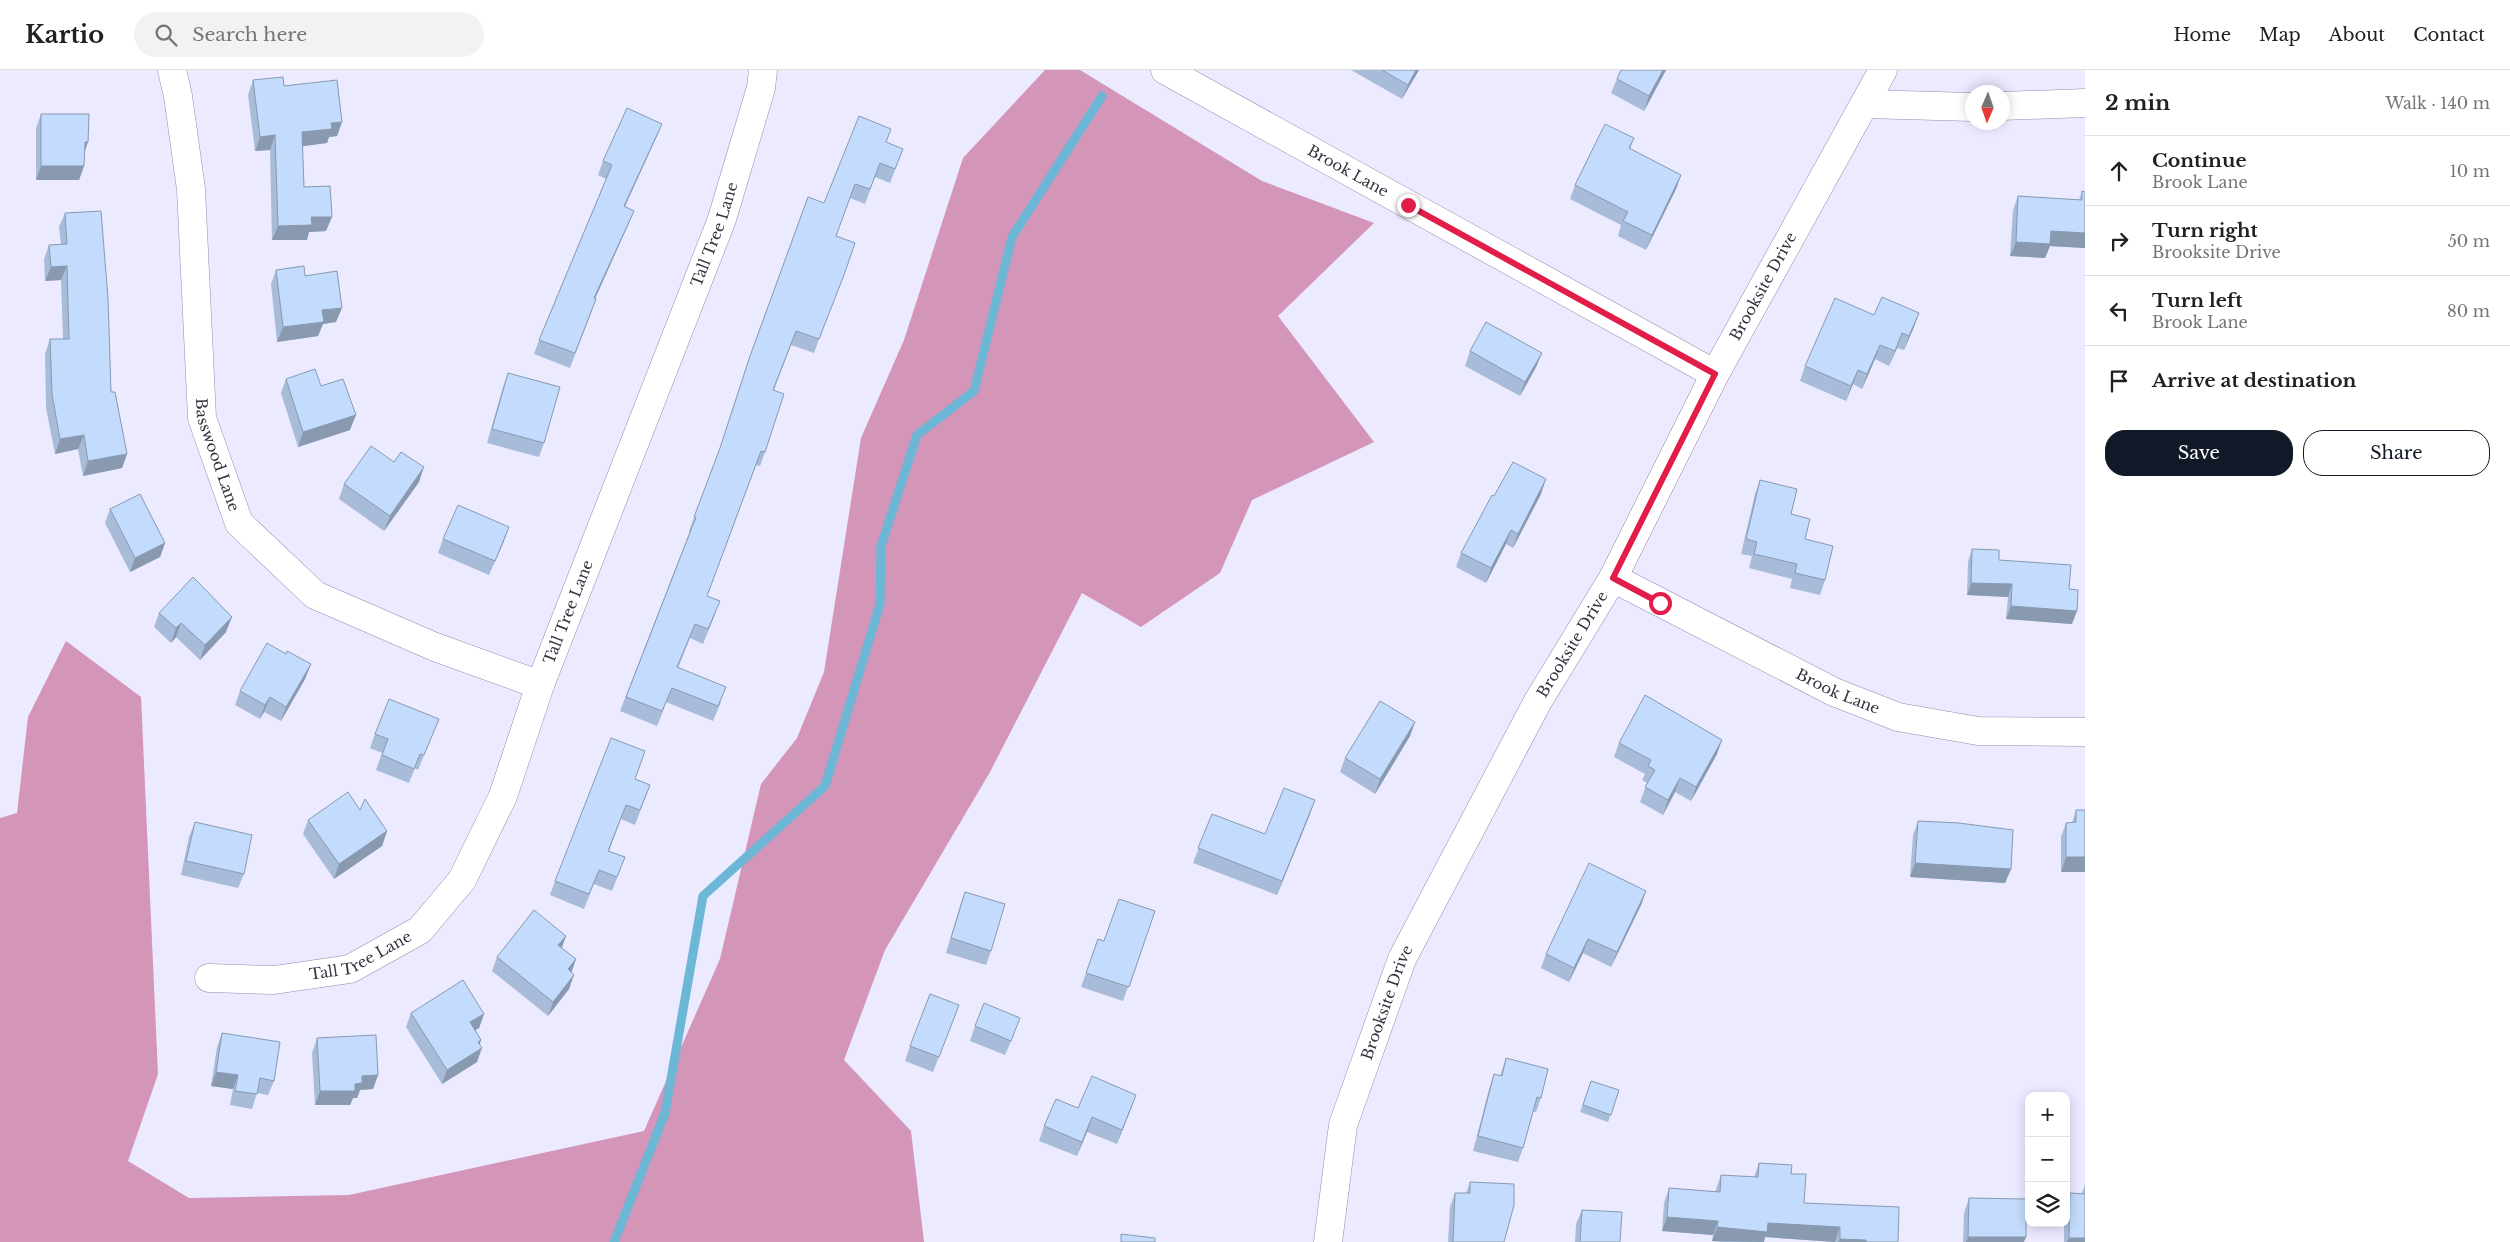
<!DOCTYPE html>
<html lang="en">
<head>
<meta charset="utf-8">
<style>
	:root { --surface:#fff; --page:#f2f2f2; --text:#202124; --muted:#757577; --line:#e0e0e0; --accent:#111827 }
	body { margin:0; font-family:"Libre Baskerville",serif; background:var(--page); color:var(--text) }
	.controls { position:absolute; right:15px; bottom:15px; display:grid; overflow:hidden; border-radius:10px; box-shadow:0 2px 12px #0003 }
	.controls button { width:45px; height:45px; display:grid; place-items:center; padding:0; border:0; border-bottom:1px solid var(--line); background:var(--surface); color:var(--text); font:25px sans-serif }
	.compass { position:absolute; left:1965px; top:15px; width:45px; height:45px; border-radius:50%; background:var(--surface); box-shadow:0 2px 12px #0003; rotate:182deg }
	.stop { position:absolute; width:15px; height:15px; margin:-11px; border:4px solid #e11d48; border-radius:50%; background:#fff }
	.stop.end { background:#e11d48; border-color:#fff; box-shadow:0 1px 5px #0008 }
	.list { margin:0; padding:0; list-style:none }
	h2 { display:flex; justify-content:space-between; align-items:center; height:65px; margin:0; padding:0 20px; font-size:21px }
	h2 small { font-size:16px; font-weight:400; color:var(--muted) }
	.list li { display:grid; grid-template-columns:32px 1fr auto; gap:15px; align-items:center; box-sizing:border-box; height:70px; padding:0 20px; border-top:1px solid var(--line) }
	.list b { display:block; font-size:19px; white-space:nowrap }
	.list p { margin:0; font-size:16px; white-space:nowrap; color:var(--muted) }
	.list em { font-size:16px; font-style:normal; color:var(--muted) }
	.actions { display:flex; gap:10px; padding:15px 20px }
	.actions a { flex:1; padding:11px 0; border:1px solid var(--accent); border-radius:20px; text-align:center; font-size:18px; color:var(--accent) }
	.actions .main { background:var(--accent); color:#fff }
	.icon { flex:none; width:28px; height:28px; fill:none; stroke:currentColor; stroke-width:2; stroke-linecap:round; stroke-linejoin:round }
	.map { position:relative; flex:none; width:2085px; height:1172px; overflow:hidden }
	header { display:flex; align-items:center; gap:30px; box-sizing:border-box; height:70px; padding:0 25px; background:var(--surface); border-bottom:1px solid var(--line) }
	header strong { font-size:24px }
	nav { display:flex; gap:28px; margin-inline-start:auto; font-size:18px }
	.search { width:350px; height:45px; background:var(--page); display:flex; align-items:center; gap:12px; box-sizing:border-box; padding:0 18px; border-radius:28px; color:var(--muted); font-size:19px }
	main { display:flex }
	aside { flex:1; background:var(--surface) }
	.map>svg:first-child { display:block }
</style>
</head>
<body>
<header>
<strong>Kartio</strong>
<div class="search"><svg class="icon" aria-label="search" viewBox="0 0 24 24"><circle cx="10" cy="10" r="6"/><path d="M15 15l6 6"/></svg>Search here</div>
<nav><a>Home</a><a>Map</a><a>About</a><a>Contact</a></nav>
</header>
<main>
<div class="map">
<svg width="2085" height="1172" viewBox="0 0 2085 1172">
	<rect width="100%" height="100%" fill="#ebeaff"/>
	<!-- forest -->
	<path fill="#d395b8" d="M 1045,0 L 1080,0 L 1262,111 L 1374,153 L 1278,246 L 1374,372 L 1252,430 L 1220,503 L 1141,557 L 1082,523 L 990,702 L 885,880 L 844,990 L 911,1061 L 924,1172 L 0,1172 L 0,748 L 17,743 L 28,647 L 66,571 L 141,627 L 158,1004 L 128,1091 L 189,1128 L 349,1125 L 644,1061 L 720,889 L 761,714 L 797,668 L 824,602 L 861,368 L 904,270 L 963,88 Z"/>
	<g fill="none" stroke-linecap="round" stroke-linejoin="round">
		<!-- stream -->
		<path stroke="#6cb6d6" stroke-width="9" d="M 614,1172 L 665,1043 L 703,826 L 825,716 L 880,534 L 881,476 L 917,365 L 974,321 L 1012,167 L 1102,26"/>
		<defs>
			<g id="minor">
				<path id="s1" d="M 172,0 L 178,26 L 191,119 L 202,348 L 239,453 L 315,525 L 435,577 L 540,615"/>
				<path id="s2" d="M 1165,0 L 1715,304"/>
				<path d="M 1866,34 L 1972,37"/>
				<path d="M 2002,36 L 2085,33"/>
				<path id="s3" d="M 1613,508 L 1834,622 L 1898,647 L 1978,661 L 2085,662"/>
				<path id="s4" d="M 209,908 L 274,910 L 350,899 L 420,860 L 462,810 L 503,726 L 540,615 L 722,149 L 761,18 L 763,0"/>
				<path id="s5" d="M 1328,1172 L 1343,1055 L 1402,889 L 1538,631 L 1613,508 L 1715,304 L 1883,0"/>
			</g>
		</defs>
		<!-- minor casing -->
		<use href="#minor" stroke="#8f8ead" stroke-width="29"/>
		<!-- minor -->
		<use href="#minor" stroke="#fff" stroke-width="28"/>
	</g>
	<!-- wall -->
	<g fill="#a8bcd9">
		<path d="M 1351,0 L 1419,0 L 1402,29 Z"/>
		<path d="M 1621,0 L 1666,0 L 1644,41 L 1611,23 L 1617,9 Z"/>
		<path d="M 253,10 L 284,16 L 342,52 L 337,66 L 329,67 L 327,73 L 302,76 L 304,117 L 326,161 L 309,162 L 307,170 L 272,170 L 270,80 L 255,81 L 248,25 Z"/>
		<path d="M 41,44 L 84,84 L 84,96 L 79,110 L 36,110 L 36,58 Z"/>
		<path d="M 662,54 L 656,68 L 625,137 L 634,141 L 628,155 L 595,229 L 591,243 L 570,298 L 534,284 L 539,270 L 606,109 L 598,105 L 603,91 Z"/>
		<path d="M 1634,68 L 1630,79 L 1681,105 L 1676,119 L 1646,180 L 1618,166 L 1621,155 L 1570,129 L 1575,115 Z"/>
		<path d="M 886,72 L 903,79 L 890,113 L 875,107 L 865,134 L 850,128 L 836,166 L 855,173 L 814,283 L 791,275 L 774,320 L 765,382 L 760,396 L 756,395 L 707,526 L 715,545 L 703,574 L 690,568 L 678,598 L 721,632 L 713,651 L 666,632 L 657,656 L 620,641 L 690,461 L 689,461 L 717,387 L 745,301 L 808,127 L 824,133 Z"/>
		<path d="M 2082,121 L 2085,178 L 2050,176 L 2045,188 L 2010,186 L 2013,140 L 2018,126 L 2079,130 Z"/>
		<path d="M 65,143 L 127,384 L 122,398 L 83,406 L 78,379 L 55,384 L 46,338 L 45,284 L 50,269 L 63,269 L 61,210 L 45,211 L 44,189 L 49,175 L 61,174 L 59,157 Z"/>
		<path d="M 276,200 L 305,206 L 336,252 L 323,254 L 318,266 L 277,272 L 271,214 Z"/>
		<path d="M 1874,245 L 1914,257 L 1904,280 L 1897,278 L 1889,296 L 1875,289 L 1862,319 L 1853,314 L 1846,331 L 1800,311 L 1805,296 Z"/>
		<path d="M 1470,281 L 1542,283 L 1536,297 L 1520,326 L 1465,296 Z"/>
		<path d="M 508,303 L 544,373 L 539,387 L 487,373 L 503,317 Z"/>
		<path d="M 286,309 L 321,316 L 350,360 L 298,377 L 281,323 Z"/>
		<path d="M 394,392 L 419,412 L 384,461 L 339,429 L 344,414 Z"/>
		<path d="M 1760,410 L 1791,444 L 1805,469 L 1825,510 L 1820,525 L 1790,518 L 1792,509 L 1749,498 L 1752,486 L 1741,484 L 1755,424 Z"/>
		<path d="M 1541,424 L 1513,478 L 1506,474 L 1486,513 L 1456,497 L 1461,483 L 1494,426 Z"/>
		<path d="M 110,439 L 165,473 L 160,487 L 130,502 L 105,453 Z"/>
		<path d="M 443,469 L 504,471 L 489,505 L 438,483 Z"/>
		<path d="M 1972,479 L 2069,519 L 2072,554 L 2006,549 L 2008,527 L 1967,525 L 1968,492 Z"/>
		<path d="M 159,543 L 226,562 L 200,590 L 176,567 L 171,573 L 154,557 Z"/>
		<path d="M 286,584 L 311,594 L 305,609 L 281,651 L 264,642 L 260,649 L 235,635 L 240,621 Z"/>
		<path d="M 439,649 L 418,700 L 415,698 L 409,713 L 376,700 L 382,683 L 370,678 L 375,664 Z"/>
		<path d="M 1415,652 L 1410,666 L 1375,724 L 1340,702 L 1345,688 Z"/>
		<path d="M 1619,673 L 1717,684 L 1691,731 L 1675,722 L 1663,745 L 1640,732 L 1647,713 L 1642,710 L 1645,704 L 1614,687 Z"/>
		<path d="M 635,709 L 650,715 L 635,755 L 621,749 L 609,781 L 625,787 L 612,821 L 594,814 L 584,839 L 550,825 L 555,811 Z"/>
		<path d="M 360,740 L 387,761 L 382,776 L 334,809 L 303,764 L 308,750 Z"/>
		<path d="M 2076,740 L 2085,740 L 2061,802 L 2061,767 L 2066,753 L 2072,753 Z"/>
		<path d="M 1212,744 L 1265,764 L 1310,744 L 1277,825 L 1193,793 Z"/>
		<path d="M 1918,751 L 2011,799 L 2005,813 L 1910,807 L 1913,765 Z"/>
		<path d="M 195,752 L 244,804 L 238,818 L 181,805 L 189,767 Z"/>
		<path d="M 1646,821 L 1641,835 L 1611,897 L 1583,883 L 1569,912 L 1541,898 L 1546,884 Z"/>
		<path d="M 965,822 L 991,881 L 986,895 L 946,883 L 960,836 Z"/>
		<path d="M 1155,841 L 1123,931 L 1081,917 L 1098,869 L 1104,871 Z"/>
		<path d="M 562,878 L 576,889 L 571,902 L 569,919 L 548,946 L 492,901 L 497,887 Z"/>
		<path d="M 959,935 L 933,1002 L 905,991 L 910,976 Z"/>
		<path d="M 411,943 L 484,944 L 479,958 L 475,960 L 481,970 L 480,974 L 477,992 L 442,1014 L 406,957 Z"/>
		<path d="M 975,956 L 1015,962 L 1005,985 L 970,971 Z"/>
		<path d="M 222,963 L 274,1011 L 268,1025 L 257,1023 L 252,1039 L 230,1035 L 233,1019 L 211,1016 L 217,977 Z"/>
		<path d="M 317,968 L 378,1005 L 373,1019 L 360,1020 L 357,1028 L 353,1028 L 350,1035 L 315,1035 L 312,983 Z"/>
		<path d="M 1506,988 L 1541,1028 L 1536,1042 L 1533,1042 L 1523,1078 L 1518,1092 L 1473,1081 L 1489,1019 L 1494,1004 L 1500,1006 Z"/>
		<path d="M 1591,1011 L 1619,1020 L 1608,1052 L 1580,1042 Z"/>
		<path d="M 1136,1025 L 1117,1074 L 1087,1062 L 1077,1086 L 1039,1071 L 1044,1056 L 1078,1038 Z"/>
		<path d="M 1759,1093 L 1791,1104 L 1804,1133 L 1898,1172 L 1835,1172 L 1765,1167 L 1764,1172 L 1719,1172 L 1712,1171 L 1713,1165 L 1662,1161 L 1664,1133 L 1669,1118 L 1716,1122 L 1716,1119 L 1721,1105 L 1754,1107 Z"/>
		<path d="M 1470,1112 L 1504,1172 L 1448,1172 L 1450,1137 L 1455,1123 L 1466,1123 Z"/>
		<path d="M 2085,1114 L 2085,1172 L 2064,1172 L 2064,1153 L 2066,1153 L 2066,1133 L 2070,1123 L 2082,1123 Z"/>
		<path d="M 1969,1128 L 2024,1172 L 1963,1172 L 1964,1143 Z"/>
		<path d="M 1582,1140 L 1620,1172 L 1575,1172 L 1576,1154 Z"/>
	</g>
	<!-- shaded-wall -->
	<g fill="#8899b0">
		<path d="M 1416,0 L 1419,0 L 1402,29 L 1408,15 Z"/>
		<path d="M 1663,0 L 1666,0 L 1644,41 L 1649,26 Z"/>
		<path d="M 342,52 L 337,66 L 329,67 L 327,73 L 297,77 L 302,62 L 331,53 Z"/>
		<path d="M 662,54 L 656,68 L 618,150 L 624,136 Z"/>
		<path d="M 275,65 L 270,80 L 255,81 L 260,67 Z"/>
		<path d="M 85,72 L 88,72 L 83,87 Z"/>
		<path d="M 41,96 L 84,96 L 79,110 L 36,110 Z"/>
		<path d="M 1681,105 L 1676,119 L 1646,180 L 1652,165 Z"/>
		<path d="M 634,141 L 628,155 L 589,242 L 594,228 Z"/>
		<path d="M 311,147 L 332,147 L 326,161 L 309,162 L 307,170 L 272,170 L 278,156 Z"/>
		<path d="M 2051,161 L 2085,163 L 2085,178 L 2050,176 L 2045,188 L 2010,186 L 2016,172 Z"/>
		<path d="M 67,196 L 61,210 L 45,211 L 51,197 Z"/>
		<path d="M 342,238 L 336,252 L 323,254 L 318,266 L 277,272 L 283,257 L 322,240 Z"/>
		<path d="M 1919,243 L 1914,257 L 1904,280 L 1909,266 Z"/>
		<path d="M 1902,263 L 1897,278 L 1889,296 L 1895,281 Z"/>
		<path d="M 1880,275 L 1875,289 L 1862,319 L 1867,304 Z"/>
		<path d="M 1542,283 L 1536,297 L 1520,326 L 1525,312 Z"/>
		<path d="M 1858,300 L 1853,314 L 1846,331 L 1851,316 Z"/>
		<path d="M 356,345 L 350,360 L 298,377 L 303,362 Z"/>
		<path d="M 84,365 L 78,379 L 55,384 L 60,369 Z"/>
		<path d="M 127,384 L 122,398 L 83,406 L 88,391 Z"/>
		<path d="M 424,397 L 419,412 L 384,461 L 390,446 Z"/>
		<path d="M 1546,409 L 1541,424 L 1513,478 L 1518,464 Z"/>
		<path d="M 509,457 L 504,471 L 489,505 L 495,491 Z"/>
		<path d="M 1511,460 L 1506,474 L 1486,513 L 1491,498 Z"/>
		<path d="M 165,473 L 160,487 L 130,502 L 135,488 Z"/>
		<path d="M 1971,513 L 2012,514 L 2008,527 L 1967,525 Z"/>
		<path d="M 2011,536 L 2077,541 L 2072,554 L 2006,549 Z"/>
		<path d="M 232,547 L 226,562 L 200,590 L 205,575 Z"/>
		<path d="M 181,553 L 176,567 L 171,573 L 176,558 Z"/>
		<path d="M 311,594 L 305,609 L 281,651 L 286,637 Z"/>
		<path d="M 672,618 L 666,632 L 657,656 L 662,641 Z"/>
		<path d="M 270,627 L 264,642 L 260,649 L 265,635 Z"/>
		<path d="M 1415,652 L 1410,666 L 1375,724 L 1380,709 Z"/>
		<path d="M 1722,670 L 1717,684 L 1691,731 L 1696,717 Z"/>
		<path d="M 1680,708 L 1675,722 L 1663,745 L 1668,730 Z"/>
		<path d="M 1315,730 L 1310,744 L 1277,825 L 1282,811 Z"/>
		<path d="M 387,761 L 382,776 L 334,809 L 339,794 Z"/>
		<path d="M 2066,787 L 2085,787 L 2085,802 L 2061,802 Z"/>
		<path d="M 1915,793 L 2011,799 L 2005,813 L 1910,807 Z"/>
		<path d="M 1646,821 L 1641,835 L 1611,897 L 1617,882 Z"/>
		<path d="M 566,866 L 561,880 L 558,875 Z"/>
		<path d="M 1588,869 L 1583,883 L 1569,912 L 1574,898 Z"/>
		<path d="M 576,889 L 571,904 L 568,899 Z"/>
		<path d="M 574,905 L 569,919 L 548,946 L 553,932 Z"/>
		<path d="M 484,944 L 479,958 L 465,966 L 470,952 Z"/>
		<path d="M 481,970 L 477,981 L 482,978 L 477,992 L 442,1014 L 447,1000 Z"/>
		<path d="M 216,1002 L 238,1005 L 233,1019 L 211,1016 Z"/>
		<path d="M 378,1005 L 373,1019 L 360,1020 L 357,1028 L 353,1028 L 350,1035 L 315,1035 L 320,1021 L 355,1014 L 362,1006 Z"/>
		<path d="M 1136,1025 L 1131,1039 L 1117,1074 L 1122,1060 Z"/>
		<path d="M 1092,1047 L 1087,1062 L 1077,1086 L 1082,1072 Z"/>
		<path d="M 1667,1147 L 1718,1151 L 1713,1165 L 1662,1161 Z"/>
		<path d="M 1768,1153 L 1840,1157 L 1835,1172 L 1765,1167 L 1764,1172 L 1712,1171 L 1717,1157 Z"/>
		<path d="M 1968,1167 L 2026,1167 L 2024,1172 L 1966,1172 Z"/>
		<path d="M 2069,1168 L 2085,1168 L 2085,1172 L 2067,1172 Z"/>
		<path d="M 1840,1169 L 1866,1170 L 1866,1172 L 1838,1172 Z"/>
	</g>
	<!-- building -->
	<g fill="#c3dbfc" stroke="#8899b0">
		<path d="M 1382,0 L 1416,0 L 1408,15 Z"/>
		<path d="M 1621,0 L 1663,0 L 1649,26 L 1617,9 Z"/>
		<path d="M 283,7 L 284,16 L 337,10 L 342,52 L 331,53 L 332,59 L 302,62 L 304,117 L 330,116 L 332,147 L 311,147 L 312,155 L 278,156 L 275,65 L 260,67 L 253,10 Z"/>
		<path d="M 627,38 L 662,54 L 624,136 L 634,141 L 594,228 L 596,229 L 575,283 L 539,270 L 612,95 L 603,91 Z"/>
		<path d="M 41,44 L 89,44 L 88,72 L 85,72 L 84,96 L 41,96 Z"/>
		<path d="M 859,46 L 891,59 L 886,72 L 903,79 L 895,99 L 880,93 L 870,119 L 855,114 L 836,166 L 855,173 L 844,205 L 819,269 L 796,261 L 773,320 L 784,324 L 765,382 L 761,381 L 707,526 L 720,531 L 708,559 L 695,554 L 677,597 L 726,617 L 718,636 L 672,618 L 662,641 L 626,627 L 696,447 L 694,447 L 720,378 L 750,286 L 808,127 L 824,133 Z"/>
		<path d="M 1605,54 L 1634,68 L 1629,78 L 1681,105 L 1652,165 L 1623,151 L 1628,142 L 1575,115 Z"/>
		<path d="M 2082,121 L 2085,122 L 2085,163 L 2051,161 L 2050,174 L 2016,172 L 2018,126 L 2082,130 Z"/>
		<path d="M 101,141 L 108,228 L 111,322 L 115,322 L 127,384 L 88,391 L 84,365 L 60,369 L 52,324 L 50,269 L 69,269 L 67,196 L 51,197 L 49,175 L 67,174 L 65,143 Z"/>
		<path d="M 304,196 L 305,206 L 337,201 L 342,238 L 322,240 L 324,252 L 283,257 L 276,200 Z"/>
		<path d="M 1882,227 L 1919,243 L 1909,266 L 1902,263 L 1895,281 L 1880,275 L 1867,304 L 1858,300 L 1851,316 L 1805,296 L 1835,228 L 1874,245 Z"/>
		<path d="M 1486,252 L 1542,283 L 1525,312 L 1470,281 Z"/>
		<path d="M 315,299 L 321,316 L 343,309 L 356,345 L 303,362 L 286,309 Z"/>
		<path d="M 508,303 L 560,317 L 544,373 L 492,359 Z"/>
		<path d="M 371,376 L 394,392 L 401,382 L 424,397 L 390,446 L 344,414 Z"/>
		<path d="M 1513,392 L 1546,409 L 1518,464 L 1511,460 L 1491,498 L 1461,483 L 1492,425 L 1494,426 Z"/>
		<path d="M 1760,410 L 1797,419 L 1791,444 L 1810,449 L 1805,469 L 1833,476 L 1825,510 L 1795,503 L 1797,494 L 1754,484 L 1757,472 L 1746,469 Z"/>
		<path d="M 140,424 L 165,473 L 135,488 L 110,439 Z"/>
		<path d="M 458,435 L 509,457 L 495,491 L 443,469 Z"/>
		<path d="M 1972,479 L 1999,480 L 1999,490 L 2071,495 L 2069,519 L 2078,520 L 2077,541 L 2011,536 L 2012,514 L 1971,513 Z"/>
		<path d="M 193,507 L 232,547 L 205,575 L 181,553 L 176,558 L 159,543 Z"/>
		<path d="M 267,573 L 286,584 L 287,581 L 311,594 L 286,637 L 270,627 L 265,635 L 240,621 Z"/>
		<path d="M 1645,625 L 1722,670 L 1696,717 L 1680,708 L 1668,730 L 1645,717 L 1655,700 L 1648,696 L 1651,690 L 1619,673 Z"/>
		<path d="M 389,629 L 439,649 L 424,685 L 420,684 L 414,699 L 382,685 L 388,669 L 375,664 Z"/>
		<path d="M 1380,631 L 1415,652 L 1380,709 L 1345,688 Z"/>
		<path d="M 611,668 L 645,681 L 635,709 L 650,715 L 640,740 L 626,735 L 608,781 L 625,787 L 617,807 L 599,800 L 589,824 L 555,811 Z"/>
		<path d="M 1284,718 L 1315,730 L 1282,811 L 1198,778 L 1212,744 L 1265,764 Z"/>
		<path d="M 348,722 L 360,740 L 365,729 L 387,761 L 339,794 L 308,750 Z"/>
		<path d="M 2076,740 L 2085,740 L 2085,787 L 2066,787 L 2066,753 L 2076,752 Z"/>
		<path d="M 1918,751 L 1959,753 L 2013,760 L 2011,799 L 1915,793 Z"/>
		<path d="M 195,752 L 252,765 L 244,804 L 186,791 Z"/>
		<path d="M 1589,793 L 1646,821 L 1617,882 L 1588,869 L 1574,898 L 1546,884 Z"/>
		<path d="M 965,822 L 1005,834 L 991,881 L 951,868 Z"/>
		<path d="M 1119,829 L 1155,841 L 1129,917 L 1086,903 L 1098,869 L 1104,871 Z"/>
		<path d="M 534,840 L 566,866 L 558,875 L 576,889 L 568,899 L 574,905 L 553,932 L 497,887 Z"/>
		<path d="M 463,910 L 484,944 L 470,952 L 481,970 L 478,972 L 482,978 L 447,1000 L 411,943 Z"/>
		<path d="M 930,924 L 959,935 L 939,987 L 910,976 Z"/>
		<path d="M 984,933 L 1020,948 L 1011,971 L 975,956 Z"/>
		<path d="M 222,963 L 280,972 L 274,1011 L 260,1008 L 257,1024 L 235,1021 L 238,1005 L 216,1002 Z"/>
		<path d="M 376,965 L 378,1005 L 362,1006 L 362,1013 L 355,1014 L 355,1021 L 320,1021 L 317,968 Z"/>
		<path d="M 1506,988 L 1548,999 L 1541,1028 L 1537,1027 L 1523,1078 L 1478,1066 L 1494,1004 L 1502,1006 Z"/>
		<path d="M 1092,1006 L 1136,1025 L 1122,1060 L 1092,1047 L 1082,1072 L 1044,1056 L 1056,1029 L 1078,1038 Z"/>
		<path d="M 1591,1011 L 1619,1020 L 1611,1045 L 1583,1035 Z"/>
		<path d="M 1759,1093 L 1792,1095 L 1791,1104 L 1806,1104 L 1804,1133 L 1899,1137 L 1898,1172 L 1866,1172 L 1866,1170 L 1840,1169 L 1840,1157 L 1768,1153 L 1767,1162 L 1717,1157 L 1718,1151 L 1667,1147 L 1669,1118 L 1720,1122 L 1721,1105 L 1758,1107 Z"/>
		<path d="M 1470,1112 L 1514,1114 L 1514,1135 L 1504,1172 L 1453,1172 L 1455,1123 L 1470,1123 Z"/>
		<path d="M 2070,1123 L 2085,1124 L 2085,1168 L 2069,1168 Z"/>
		<path d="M 1969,1128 L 2026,1129 L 2026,1167 L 1968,1167 Z"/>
		<path d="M 1582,1140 L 1622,1142 L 1620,1172 L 1580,1172 Z"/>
		<path d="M 1121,1164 L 1155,1168 L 1155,1172 L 1121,1172 Z"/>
	</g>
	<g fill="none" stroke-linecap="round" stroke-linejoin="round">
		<!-- route -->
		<path stroke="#e11d48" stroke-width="6" d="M 1408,135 L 1715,304 L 1613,508 L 1660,533"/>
	</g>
	<g text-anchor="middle" stroke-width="4" stroke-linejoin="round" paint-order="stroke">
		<!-- street labels -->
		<g font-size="15" fill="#343441" stroke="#ebeaff">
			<text dy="5" stroke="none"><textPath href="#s2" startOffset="209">Brook Lane</textPath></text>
			<text dy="5" stroke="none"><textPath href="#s4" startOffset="981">Tall Tree Lane</textPath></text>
			<text dy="5" stroke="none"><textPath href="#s5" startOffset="1058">Brooksite Drive</textPath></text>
			<text dy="5" stroke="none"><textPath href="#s1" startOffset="389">Basswood Lane</textPath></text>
			<text dy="5" stroke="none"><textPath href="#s4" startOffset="576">Tall Tree Lane</textPath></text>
			<text dy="5" stroke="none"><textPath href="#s5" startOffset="652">Brooksite Drive</textPath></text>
			<text dy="5" stroke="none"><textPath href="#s3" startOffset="252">Brook Lane</textPath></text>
			<text dy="5" stroke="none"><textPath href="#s4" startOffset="156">Tall Tree Lane</textPath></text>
			<text dy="5" stroke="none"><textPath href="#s5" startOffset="248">Brooksite Drive</textPath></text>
		</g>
	</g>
</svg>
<div class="controls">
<button>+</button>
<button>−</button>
<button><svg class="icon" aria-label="layers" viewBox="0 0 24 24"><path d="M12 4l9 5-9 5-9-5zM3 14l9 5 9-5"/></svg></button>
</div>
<svg class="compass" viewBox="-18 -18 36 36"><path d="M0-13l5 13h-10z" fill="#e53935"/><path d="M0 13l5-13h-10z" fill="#757577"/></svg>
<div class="stop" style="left:1660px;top:533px"></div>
<div class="stop end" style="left:1408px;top:135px"></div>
</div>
<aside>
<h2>2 min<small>Walk · 140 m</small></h2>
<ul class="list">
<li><svg class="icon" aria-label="ahead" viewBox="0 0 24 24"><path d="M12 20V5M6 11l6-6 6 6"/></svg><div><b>Continue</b><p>Brook Lane</p></div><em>10 m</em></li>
<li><svg class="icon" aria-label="right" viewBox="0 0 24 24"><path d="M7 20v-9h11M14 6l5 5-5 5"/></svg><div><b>Turn right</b><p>Brooksite Drive</p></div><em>50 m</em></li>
<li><svg class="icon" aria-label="left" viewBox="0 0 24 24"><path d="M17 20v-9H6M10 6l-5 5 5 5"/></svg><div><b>Turn left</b><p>Brook Lane</p></div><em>80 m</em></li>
<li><svg class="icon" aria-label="arrive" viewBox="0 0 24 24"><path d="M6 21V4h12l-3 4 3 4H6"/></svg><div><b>Arrive at destination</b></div></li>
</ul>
<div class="actions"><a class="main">Save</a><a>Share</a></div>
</aside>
</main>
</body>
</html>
